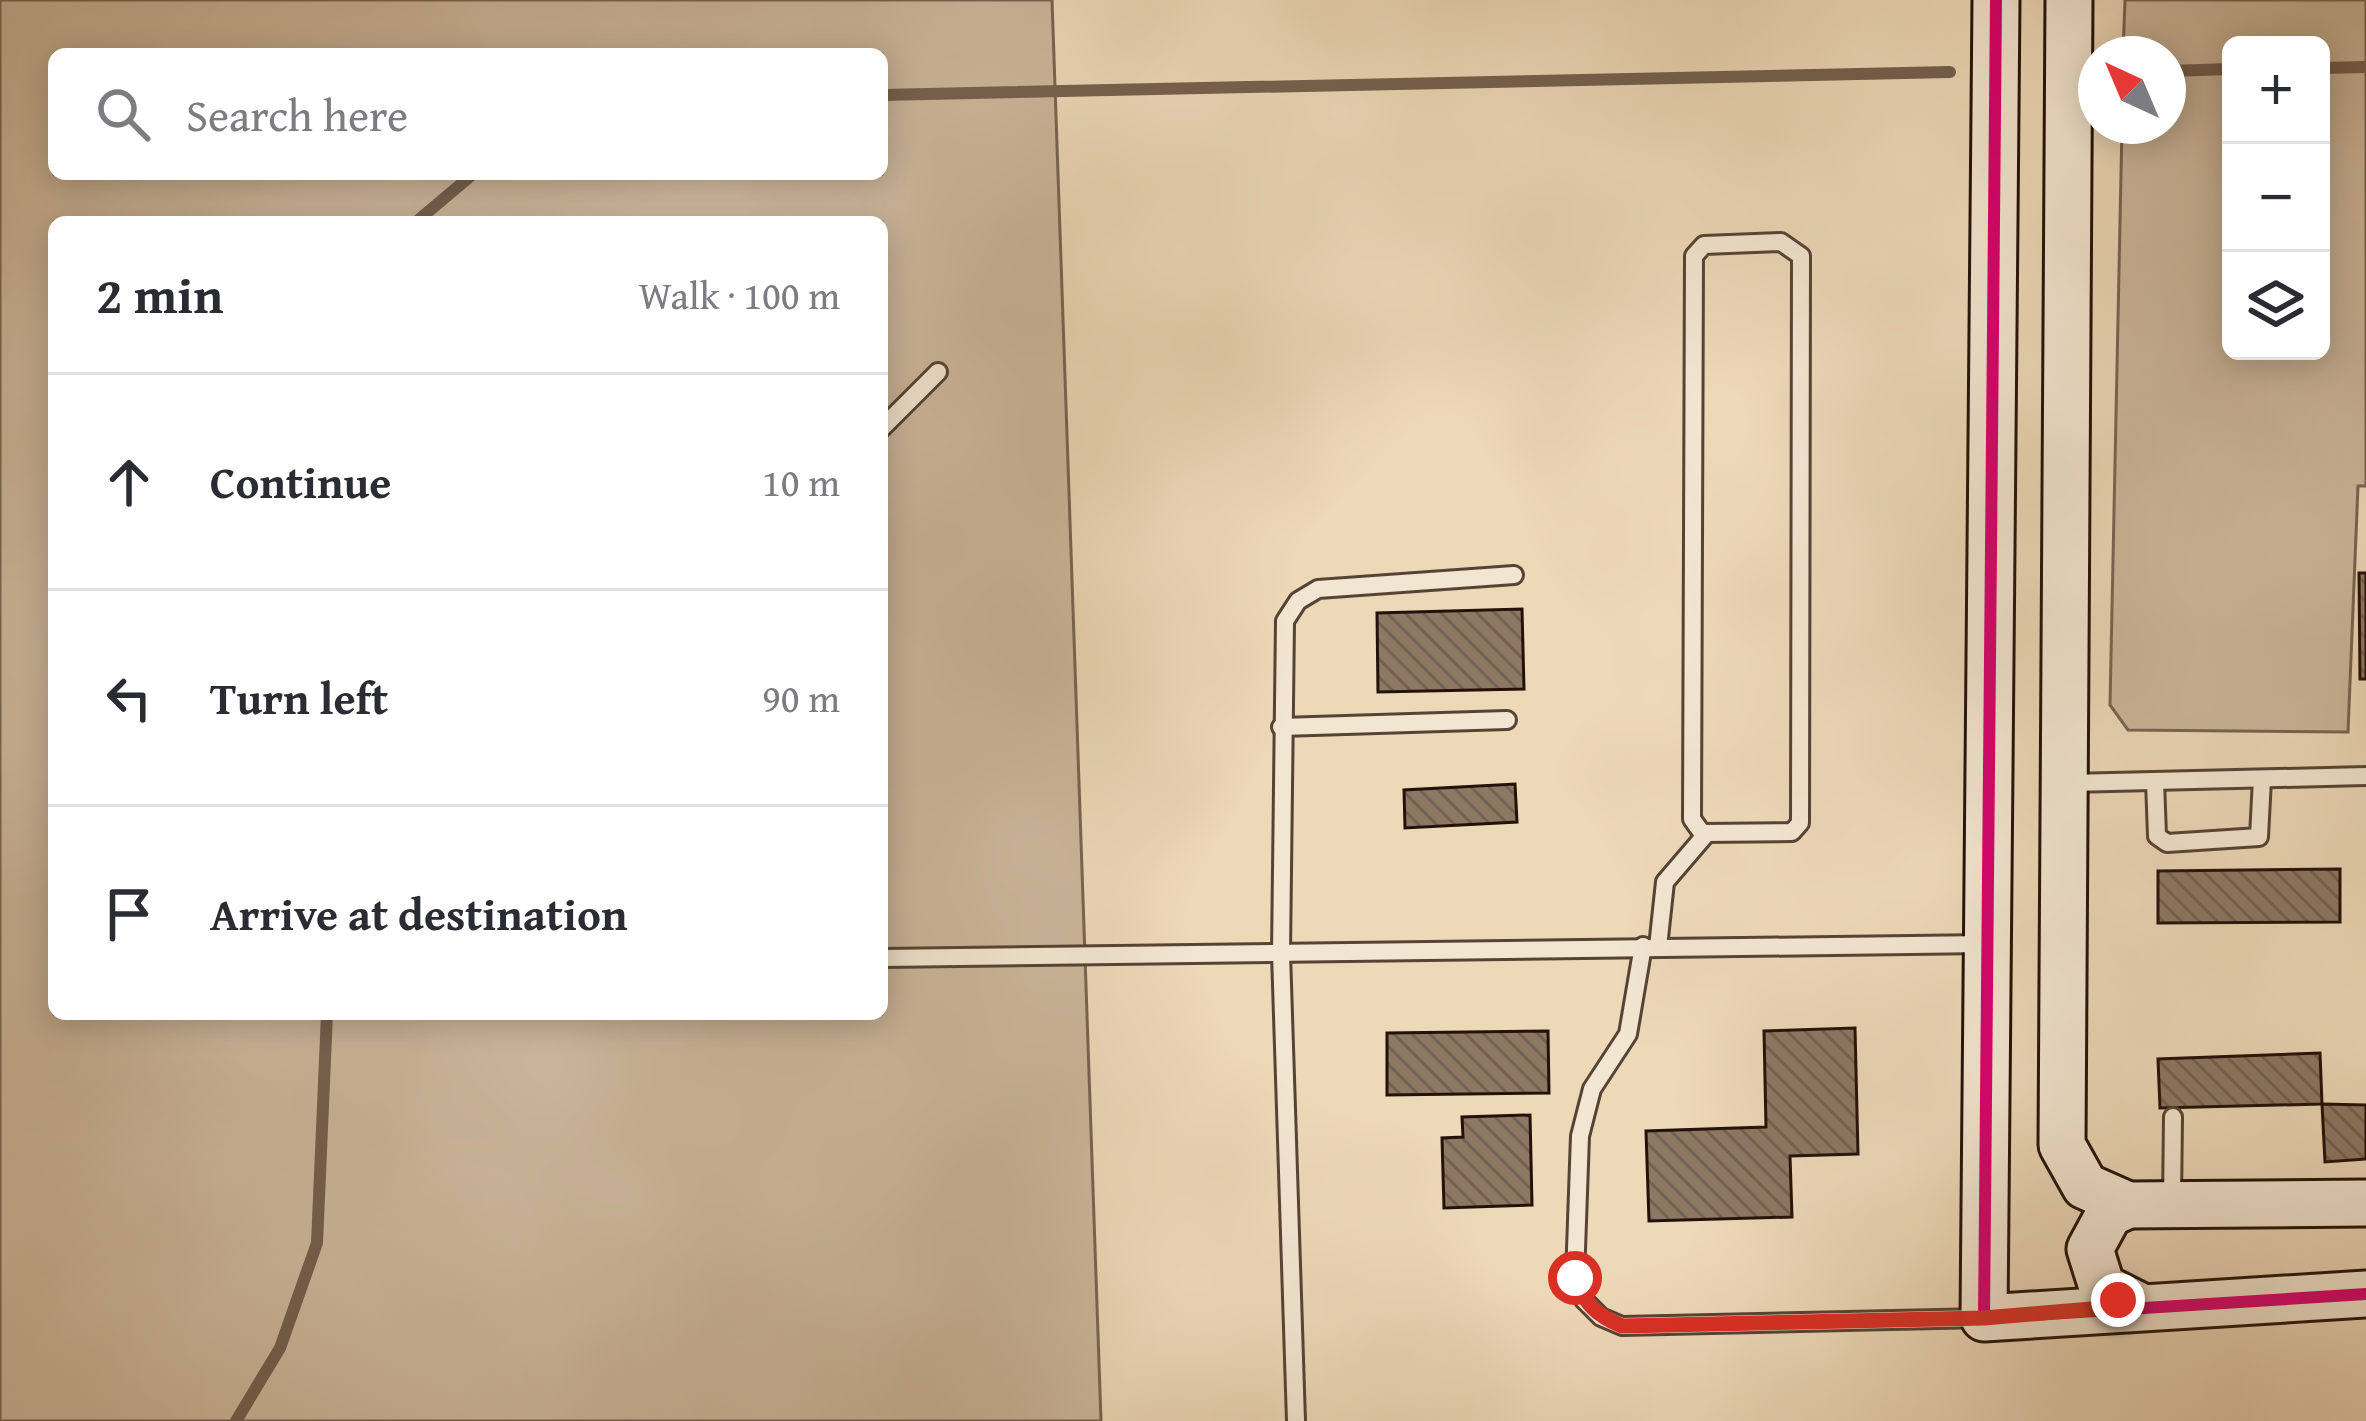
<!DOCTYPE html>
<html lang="en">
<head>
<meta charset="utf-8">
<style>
	:root { --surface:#fff; --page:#f7f7f7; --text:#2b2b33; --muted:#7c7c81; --line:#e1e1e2 }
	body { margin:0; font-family:"Gentium Book Plus",serif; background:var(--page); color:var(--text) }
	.controls { position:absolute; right:36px; top:36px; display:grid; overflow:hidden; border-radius:18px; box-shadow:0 6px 30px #0003 }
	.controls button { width:108px; height:108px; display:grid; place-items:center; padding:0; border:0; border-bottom:3px solid var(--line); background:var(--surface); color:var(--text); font:60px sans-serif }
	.compass { position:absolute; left:2078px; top:36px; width:108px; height:108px; border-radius:50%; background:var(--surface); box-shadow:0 6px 30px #0003; rotate:316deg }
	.stop { position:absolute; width:36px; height:36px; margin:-27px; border:9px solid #d93025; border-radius:50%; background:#fff }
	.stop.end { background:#d93025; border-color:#fff; box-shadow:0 3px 12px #0008 }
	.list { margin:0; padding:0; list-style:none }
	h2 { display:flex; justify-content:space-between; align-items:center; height:156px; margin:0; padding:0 48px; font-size:51px }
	h2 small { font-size:39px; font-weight:400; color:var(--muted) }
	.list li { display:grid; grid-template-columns:78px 1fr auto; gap:36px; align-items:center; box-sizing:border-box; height:216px; padding:0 48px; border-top:3px solid var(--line) }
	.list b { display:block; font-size:45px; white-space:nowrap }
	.list em { font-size:39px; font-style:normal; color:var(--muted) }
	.icon { flex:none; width:66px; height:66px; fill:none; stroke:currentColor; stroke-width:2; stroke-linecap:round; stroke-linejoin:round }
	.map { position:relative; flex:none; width:2366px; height:1421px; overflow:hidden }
	.search { position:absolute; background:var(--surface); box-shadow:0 6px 30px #0003; left:48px; top:48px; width:840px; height:132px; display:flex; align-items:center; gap:30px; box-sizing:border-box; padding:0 42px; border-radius:18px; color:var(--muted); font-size:45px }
	.panel { position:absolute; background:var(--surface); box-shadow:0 6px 30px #0003; left:48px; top:216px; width:840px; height:804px; border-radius:18px }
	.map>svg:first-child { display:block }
</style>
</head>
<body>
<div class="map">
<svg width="2366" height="1421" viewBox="0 0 2366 1421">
	<defs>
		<pattern id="building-back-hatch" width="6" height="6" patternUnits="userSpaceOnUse" patternTransform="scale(3)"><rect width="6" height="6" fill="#8d7864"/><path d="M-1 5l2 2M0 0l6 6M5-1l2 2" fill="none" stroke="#736151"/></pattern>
	</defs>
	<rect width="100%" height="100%" fill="#edd8b8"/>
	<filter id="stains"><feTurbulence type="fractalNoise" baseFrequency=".00167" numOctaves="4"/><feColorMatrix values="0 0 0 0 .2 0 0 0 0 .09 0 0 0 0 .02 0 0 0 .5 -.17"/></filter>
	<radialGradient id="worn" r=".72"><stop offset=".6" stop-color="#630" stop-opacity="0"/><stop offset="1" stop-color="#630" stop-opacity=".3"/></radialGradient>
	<!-- green -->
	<g fill="#cbb69a" stroke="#786452" stroke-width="3" fill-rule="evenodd">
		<path d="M 0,0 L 1052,0 L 1101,1421 L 0,1421 ZM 54,54 L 882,54 L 882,174 L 54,174 ZM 54,222 L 882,222 L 882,1014 L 54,1014 Z"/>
		<path d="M 2125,0 L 2366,0 L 2366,486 L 2358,486 L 2348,732 L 2128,730 L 2110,705 L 2122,126 L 2168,126 L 2168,54 L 2123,54 ZM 2231,45 L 2321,45 L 2321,351 L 2231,351 Z"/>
	</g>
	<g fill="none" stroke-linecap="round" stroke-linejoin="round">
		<!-- stream -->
		<g stroke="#74604e" stroke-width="12">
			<path d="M 2321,68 L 2366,67"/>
			<path d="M 2168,71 L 2231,69"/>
			<path d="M 882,95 L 1950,72"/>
			<path d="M 416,222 L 473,174"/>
			<path d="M 236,1421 L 280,1348 L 317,1243 L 327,1014"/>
		</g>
	</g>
	<!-- building -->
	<g fill="url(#building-back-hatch)" stroke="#241109" stroke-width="3">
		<path d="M 2359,573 L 2366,573 L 2366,679 L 2360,679 Z"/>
		<path d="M 1522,609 L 1524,689 L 1378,692 L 1377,613 Z"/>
		<path d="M 1515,784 L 1517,822 L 1405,828 L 1404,790 Z"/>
		<path d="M 2340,869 L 2340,922 L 2158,923 L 2158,871 Z"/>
		<path d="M 1855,1028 L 1858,1154 L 1790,1156 L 1792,1217 L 1649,1221 L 1646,1131 L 1766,1127 L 1764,1031 Z"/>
		<path d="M 1548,1031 L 1549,1093 L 1387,1095 L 1387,1033 Z"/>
		<path d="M 2320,1053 L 2322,1104 L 2160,1108 L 2158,1059 Z"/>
		<path d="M 2322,1104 L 2366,1105 L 2366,1159 L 2325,1162 Z"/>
		<path d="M 1530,1115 L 1532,1205 L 1444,1208 L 1442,1138 L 1463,1137 L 1462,1117 Z"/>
	</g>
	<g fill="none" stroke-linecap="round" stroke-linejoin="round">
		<defs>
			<g id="lane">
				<path d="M 1781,242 L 1801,256 L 1800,823 L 1792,832 L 1702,833 L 1692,819 L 1694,256 L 1704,245 Z"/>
				<path d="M 882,428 L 938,372"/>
				<path d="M 1281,727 L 1507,720"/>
				<path d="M 2155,781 L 2157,836 L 2167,843 L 2259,837 L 2262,779"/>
				<path d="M 2070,783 L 2366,776"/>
				<path d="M 1643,946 L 1628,1034 L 1592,1089 L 1580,1136 L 1575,1278 L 1584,1300 L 1601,1317 L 1622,1326 L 1984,1318"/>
				<path d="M 1658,947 L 1665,882 L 1707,833"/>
				<path d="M 882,958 L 1986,944"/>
				<path d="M 2172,1203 L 2173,1117"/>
				<path d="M 1296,1421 L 1281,953 L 1285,621 L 1298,601 L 1318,589 L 1514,575"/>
			</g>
			<g id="secondary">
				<path d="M 1996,0 L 1984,1318 L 2366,1294"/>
				<path d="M 2069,0 L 2062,1145 L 2085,1186 L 2128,1205 L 2366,1203"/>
				<path d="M 2128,1205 L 2109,1214 L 2090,1249 L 2102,1287 L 2138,1305"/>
			</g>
		</defs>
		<!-- lane casing -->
		<use href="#lane" stroke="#564335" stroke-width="22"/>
		<!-- secondary casing -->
		<use href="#secondary" stroke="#241109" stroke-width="51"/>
		<!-- lane -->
		<use href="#lane" stroke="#f3e6d1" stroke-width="16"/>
		<!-- secondary -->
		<use href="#secondary" stroke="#f3e6d1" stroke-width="45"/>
		<defs>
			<path id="cycleway" d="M 1996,0 L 1984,1318 L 2366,1294"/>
		</defs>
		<!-- cycleway casing -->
		<use href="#cycleway" stroke="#f3e6d1" stroke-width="20"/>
		<!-- cycleway -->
		<use href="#cycleway" stroke="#d6006c" stroke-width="12"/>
	</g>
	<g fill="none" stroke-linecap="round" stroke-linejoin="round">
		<!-- route -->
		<path stroke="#d93025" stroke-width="15" d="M 1575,1278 C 1585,1304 1596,1315 1622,1326 L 1984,1318 L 2138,1305 L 2118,1300"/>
	</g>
	<rect width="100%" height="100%" filter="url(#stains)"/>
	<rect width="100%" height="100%" fill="url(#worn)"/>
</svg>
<div class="controls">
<button>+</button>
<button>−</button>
<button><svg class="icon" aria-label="layers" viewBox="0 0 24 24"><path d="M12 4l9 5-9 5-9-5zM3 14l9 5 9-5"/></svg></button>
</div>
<svg class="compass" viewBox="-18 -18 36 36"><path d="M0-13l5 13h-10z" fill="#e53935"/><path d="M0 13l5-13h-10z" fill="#7c7c81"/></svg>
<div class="stop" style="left:1575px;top:1278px"></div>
<div class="stop end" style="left:2118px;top:1300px"></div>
<div class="search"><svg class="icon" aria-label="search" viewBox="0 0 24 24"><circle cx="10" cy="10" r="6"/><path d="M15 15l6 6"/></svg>Search here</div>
<section class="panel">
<h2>2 min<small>Walk · 100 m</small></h2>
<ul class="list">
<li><svg class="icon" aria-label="ahead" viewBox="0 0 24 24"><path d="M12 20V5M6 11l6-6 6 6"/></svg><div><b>Continue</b></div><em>10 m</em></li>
<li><svg class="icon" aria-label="left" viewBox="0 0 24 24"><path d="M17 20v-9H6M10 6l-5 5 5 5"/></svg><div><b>Turn left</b></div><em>90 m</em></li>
<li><svg class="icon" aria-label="arrive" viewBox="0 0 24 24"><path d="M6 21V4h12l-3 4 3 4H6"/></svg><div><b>Arrive at destination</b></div></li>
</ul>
</section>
</div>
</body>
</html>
